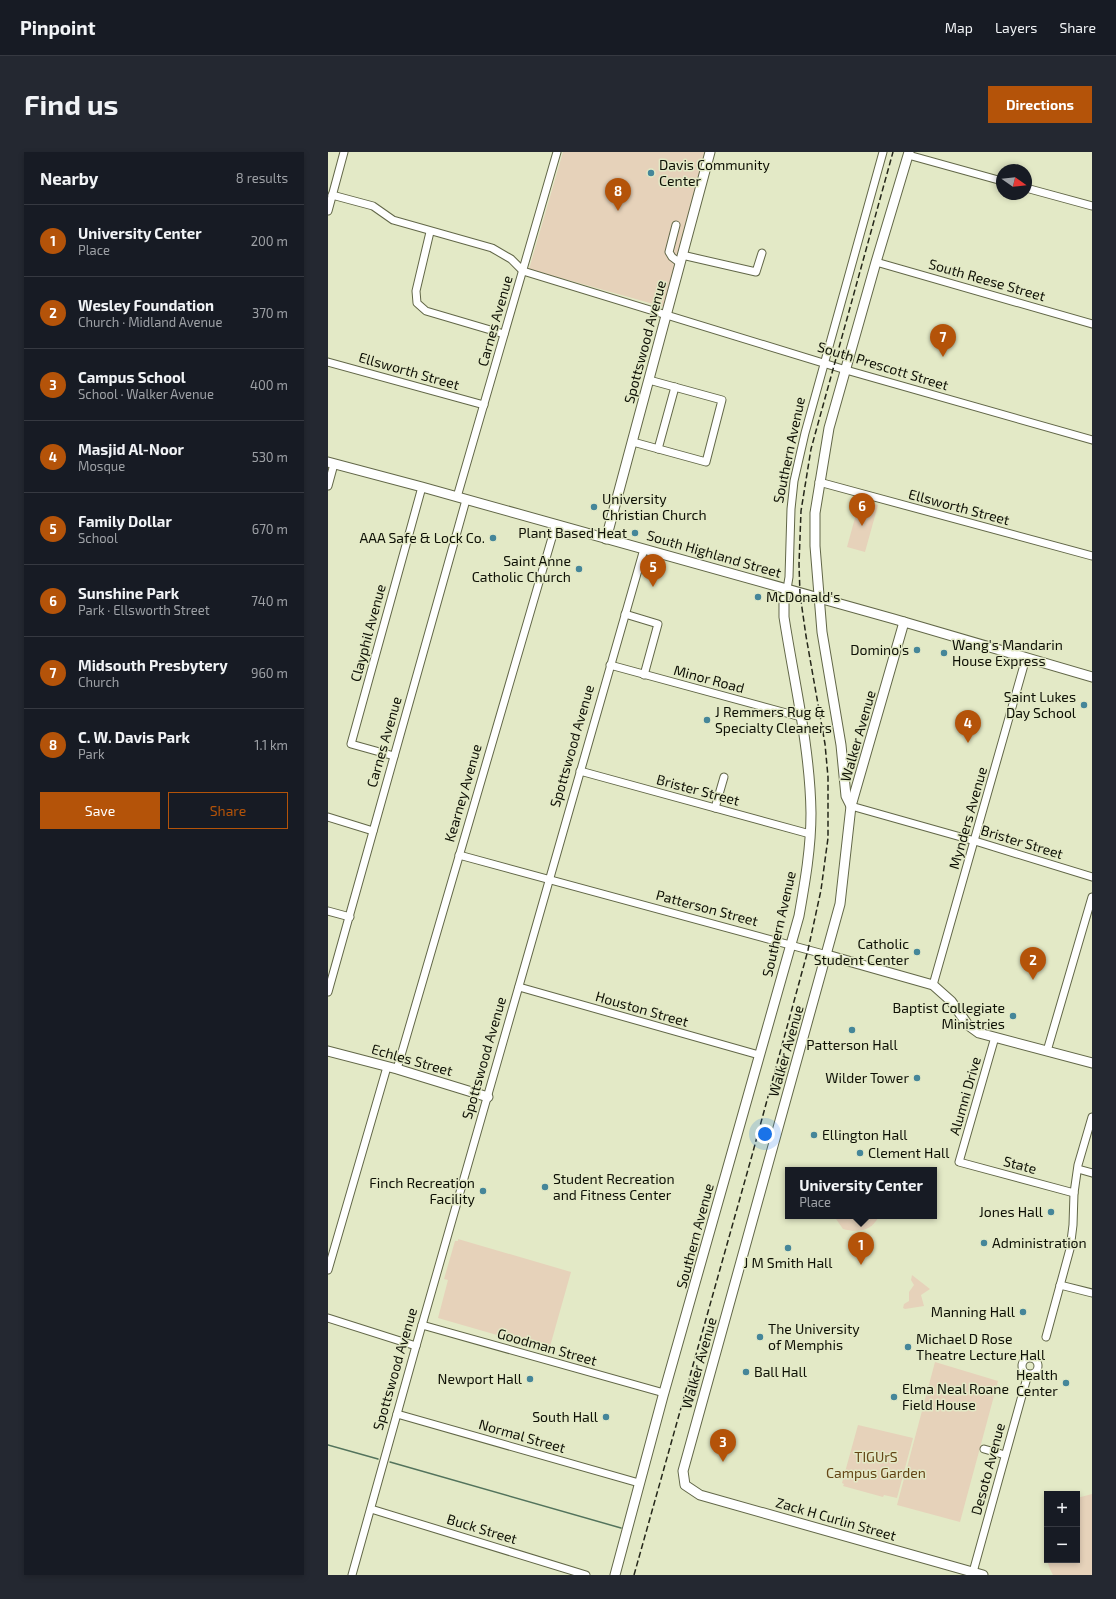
<!DOCTYPE html>
<html lang="en">
<head>
<meta charset="utf-8">
<style>
	:root { --surface:#171b24; --page:#242831; --text:#f1f3f6; --muted:#9ea1a6; --line:#363941; --accent:#b45309 }
	body { margin:0; font-family:"Exo 2",sans-serif; background:var(--page); color:var(--text) }
	.controls { position:absolute; right:12px; bottom:12px; display:grid; overflow:hidden; border-radius:0px; box-shadow:0 2px 6px #0003 }
	.controls button { width:36px; height:36px; display:grid; place-items:center; padding:0; border:0; border-bottom:1px solid var(--line); background:var(--surface); color:var(--text); font:20px sans-serif }
	.compass { position:absolute; left:668px; top:12px; width:36px; height:36px; border-radius:50%; background:var(--surface); box-shadow:0 2px 6px #0003; rotate:104deg }
	.you { position:absolute; left:437px; top:982px; width:14px; height:14px; margin:-10px; border:3px solid #fff; border-radius:50%; background:#1a73e8; box-shadow:0 0 0 6px #1a73e833 }
	.badge { display:grid; place-items:center; width:26px; height:26px; border-radius:50%; background:var(--accent); color:#fff; font-size:13px; font-weight:700 }
	.pin { position:absolute; translate:-50% -33px; filter:drop-shadow(0 1px 2px #0008) }
	.pin::after { content:''; position:absolute; top:21px; width:14px; height:12px; background:inherit; clip-path:polygon(0 0,100% 0,50% 100%) }
	.popup { position:absolute; left:457px; top:1015px; width:152px; height:52px; box-sizing:border-box; display:grid; place-content:center; border-radius:0px; background:var(--surface); filter:drop-shadow(0 1px 3px #0005); font-size:13px; white-space:nowrap; color:var(--muted) }
	.popup b { font-size:15px; color:var(--text) }
	.popup::after { content:''; position:absolute; left:50%; top:100%; margin-left:-8px; border:8px solid transparent; border-top-color:var(--surface) }
	.list { margin:0; padding:0; list-style:none }
	h2 { display:flex; justify-content:space-between; align-items:center; height:52px; margin:0; padding:0 16px; font-size:17px }
	h2 small { font-size:13px; font-weight:400; color:var(--muted) }
	.list li { display:grid; grid-template-columns:26px 1fr auto; gap:12px; align-items:center; box-sizing:border-box; height:72px; padding:0 16px; border-top:1px solid var(--line) }
	.list b { display:block; font-size:15px; white-space:nowrap }
	.list p { margin:0; font-size:13px; white-space:nowrap; color:var(--muted) }
	.list em { font-size:13px; font-style:normal; color:var(--muted) }
	.actions { display:flex; gap:8px; padding:12px 16px }
	.actions a { flex:1; padding:9px 0; border:1px solid var(--accent); border-radius:0px; text-align:center; font-size:14px; color:var(--accent) }
	.actions .main { background:var(--accent); color:#fff }
	.map { position:relative; flex:none; width:764px; height:1423px; overflow:hidden; border-radius:0px }
	header { display:flex; align-items:center; gap:24px; box-sizing:border-box; height:56px; padding:0 20px; background:var(--surface); border-bottom:1px solid var(--line) }
	header strong { font-size:19px }
	nav { display:flex; gap:22px; margin-inline-start:auto; font-size:14px }
	.intro { display:flex; align-items:center; justify-content:space-between; box-sizing:border-box; height:96px; padding:0 24px }
	h1 { margin:0; font-size:28px }
	.button { padding:10px 18px; border-radius:0px; background:var(--accent); color:#fff; font-size:14px; font-weight:700 }
	main { display:flex; gap:24px; padding:0 24px }
	aside { flex:1; background:var(--surface); border-radius:0px; box-shadow:0 2px 6px #0003 }
	.map>svg:first-child { display:block }
</style>
</head>
<body>
<header>
<strong>Pinpoint</strong>
<nav><a>Map</a><a>Layers</a><a>Share</a></nav>
</header>
<div class="intro"><h1>Find us</h1><a class="button">Directions</a></div>
<main>
<aside>
<h2>Nearby<small>8 results</small></h2>
<ul class="list">
<li><span class="badge">1</span><div><b>University Center</b><p>Place</p></div><em>200 m</em></li>
<li><span class="badge">2</span><div><b>Wesley Foundation</b><p>Church · Midland Avenue</p></div><em>370 m</em></li>
<li><span class="badge">3</span><div><b>Campus School</b><p>School · Walker Avenue</p></div><em>400 m</em></li>
<li><span class="badge">4</span><div><b>Masjid Al-Noor</b><p>Mosque</p></div><em>530 m</em></li>
<li><span class="badge">5</span><div><b>Family Dollar</b><p>School</p></div><em>670 m</em></li>
<li><span class="badge">6</span><div><b>Sunshine Park</b><p>Park · Ellsworth Street</p></div><em>740 m</em></li>
<li><span class="badge">7</span><div><b>Midsouth Presbytery</b><p>Church</p></div><em>960 m</em></li>
<li><span class="badge">8</span><div><b>C. W. Davis Park</b><p>Park</p></div><em>1.1 km</em></li>
</ul>
<div class="actions"><a class="main">Save</a><a>Share</a></div>
</aside>
<div class="map">
<svg width="764" height="1423" viewBox="0 0 764 1423">
	<rect width="100%" height="100%" fill="#e3e9c6"/>
	<!-- green -->
	<g fill="#e6d2ba">
		<path d="M 235,0 L 379,0 L 336,155 L 201,117 Z"/>
		<path d="M 532,348 L 550,353 L 537,400 L 519,395 Z"/>
		<path d="M 506,1064 L 551,1064 C 544,1079 530,1081 515,1077 Z"/>
		<path d="M 130,1087 L 243,1120 L 221,1198 L 110,1166 L 120,1128 L 116,1127 L 127,1089 L 130,1089 Z"/>
		<path d="M 584,1123 L 602,1137 L 593,1143 L 596,1154 L 577,1157 L 575,1156 L 576,1152 L 581,1149 L 581,1140 L 586,1133 L 583,1128 Z"/>
		<path d="M 607,1210 L 670,1229 L 632,1370 L 569,1353 Z"/>
		<path d="M 530,1273 L 585,1286 L 569,1346 L 556,1343 L 555,1345 L 515,1334 L 516,1332 L 514,1331 Z"/>
		<path d="M 764,1342 L 764,1423 L 725,1423 C 719,1413 717,1402 719,1390 L 719,1408 L 749,1408 L 749,1346 Z"/>
	</g>
	<g fill="none" stroke-linecap="round" stroke-linejoin="round">
		<!-- stream -->
		<g stroke="#53735c" stroke-width="1.5">
			<path d="M 0,1293 L 50,1307"/>
			<path d="M 62,1310 L 293,1376"/>
		</g>
		<defs>
			<g id="street">
				<path d="M 580,3 L 674,29"/>
				<path d="M 698,36 L 764,54"/>
				<path d="M 4,43 L 45,54 L 65,68 L 164,96 L 183,107 L 195,119 L 518,218 L 764,288"/>
				<path d="M 0,59 L 16,0"/>
				<path d="M 348,73 L 341,100 L 344,105 L 352,111"/>
				<path d="M 102,80 L 88,139 L 89,151 L 98,159 L 176,182"/>
				<path d="M 354,103 L 428,120 L 434,101"/>
				<path d="M 548,110 L 764,172"/>
				<path d="M 0,210 L 156,253"/>
				<path d="M 305,290 L 378,310 L 394,248 L 321,228"/>
				<path d="M 330,297 L 347,235"/>
				<path d="M 491,330 L 764,404"/>
				<path d="M 0,334 L 6,312"/>
				<path d="M 129,345 L 229,0"/>
				<path d="M 459,437 L 461,425 L 463,357 L 466,329 L 477,281 L 555,0"/>
				<path d="M 297,462 L 330,472 L 316,523"/>
				<path d="M 282,513 L 473,565"/>
				<path d="M 66,604 L 23,592 L 94,335"/>
				<path d="M 252,619 L 482,682"/>
				<path d="M 523,654 L 647,689 L 764,725"/>
				<path d="M 387,656 L 396,625"/>
				<path d="M 0,665 L 45,679"/>
				<path d="M 131,703 L 499,803"/>
				<path d="M 0,759 L 22,765"/>
				<path d="M 605,833 L 698,506"/>
				<path d="M 191,835 L 431,903"/>
				<path d="M 0,840 L 138,348"/>
				<path d="M 667,885 L 631,1010 L 746,1041"/>
				<path d="M 719,899 L 764,745"/>
				<path d="M 69,917 L 228,372"/>
				<path d="M 750,1017 L 764,1021"/>
				<path d="M 0,1118 L 59,915"/>
				<path d="M 732,1133 L 764,1141"/>
				<path d="M 0,1166 L 88,1194"/>
				<path d="M 94,1173 L 336,1241"/>
				<path d="M 718,1185 L 742,1097 L 745,1073 L 746,1041 L 750,1013 L 764,965"/>
				<circle cx="702" cy="1214" r="8"/>
				<path d="M 69,1262 L 311,1331"/>
				<path d="M 656,1297 L 677,1303"/>
				<path d="M 43,1357 L 258,1423"/>
				<path d="M 645,1420 L 700,1222"/>
				<path d="M 24,1423 L 88,1194 L 316,397"/>
			</g>
			<g id="secondary">
				<path d="M 0,310 L 94,335 L 566,467 L 764,525"/>
				<path d="M 278,387 L 382,0"/>
				<path d="M 576,470 L 523,654 L 512,752 L 355,1319 L 357,1333 L 372,1343 L 655,1423"/>
				<path d="M 523,654 L 518,644 L 513,593 L 494,480 L 487,394 L 487,361 L 501,276 L 548,110 L 581,0"/>
				<path d="M 499,803 L 605,833 L 623,849 L 640,873 L 651,881 L 764,911"/>
				<path d="M 0,899 L 69,917 L 160,945"/>
				<path d="M 287,1423 L 335,1244 L 471,764 C 477,730 483,696 483,661 C 482,595 466,530 456,465 L 456,451 L 459,437"/>
			</g>
		</defs>
		<!-- street casing -->
		<use href="#street" stroke="#626748" stroke-width="9"/>
		<!-- secondary casing -->
		<use href="#secondary" stroke="#626748" stroke-width="11"/>
		<!-- street -->
		<use href="#street" stroke="#fff" stroke-width="7"/>
		<!-- secondary -->
		<use href="#secondary" stroke="#fff" stroke-width="9"/>
		<!-- rail -->
		<path stroke="#25271a" stroke-width="1.5" stroke-dasharray="6 3" stroke-linecap="butt" d="M 306,1423 L 423,1007 L 480,798 L 493,738 L 500,686 L 500,625 L 497,592 L 478,484 L 472,442 L 471,412 L 473,359 L 483,297 L 565,0"/>
	</g>
	<!-- markers -->
	<g fill="#458699" stroke="#e3e9c6" stroke-width="1.5">
		<circle cx="323" cy="21" r="4"/>
		<circle cx="266" cy="355" r="4"/>
		<circle cx="307" cy="381" r="4"/>
		<circle cx="165" cy="386" r="4"/>
		<circle cx="251" cy="417" r="4"/>
		<circle cx="430" cy="445" r="4"/>
		<circle cx="589" cy="498" r="4"/>
		<circle cx="616" cy="501" r="4"/>
		<circle cx="756" cy="553" r="4"/>
		<circle cx="379" cy="568" r="4"/>
		<circle cx="589" cy="800" r="4"/>
		<circle cx="685" cy="864" r="4"/>
		<circle cx="524" cy="878" r="4"/>
		<circle cx="589" cy="926" r="4"/>
		<circle cx="486" cy="983" r="4"/>
		<circle cx="532" cy="1001" r="4"/>
		<circle cx="217" cy="1035" r="4"/>
		<circle cx="155" cy="1039" r="4"/>
		<circle cx="723" cy="1060" r="4"/>
		<circle cx="656" cy="1091" r="4"/>
		<circle cx="460" cy="1096" r="4"/>
		<circle cx="695" cy="1160" r="4"/>
		<circle cx="432" cy="1185" r="4"/>
		<circle cx="580" cy="1195" r="4"/>
		<circle cx="418" cy="1220" r="4"/>
		<circle cx="202" cy="1227" r="4"/>
		<circle cx="738" cy="1231" r="4"/>
		<circle cx="566" cy="1245" r="4"/>
		<circle cx="278" cy="1265" r="4"/>
	</g>
	<g text-anchor="middle" stroke-width="3" stroke-linejoin="round" paint-order="stroke">
		<!-- poi labels -->
		<g font-size="14" fill="#0e1005" stroke="#e3e9c6" text-anchor="end">
			<text x="331" y="18" text-anchor="start">Davis Community<tspan x="331" dy="16">Center</tspan></text>
			<text x="274" y="352" text-anchor="start">University<tspan x="274" dy="16">Christian Church</tspan></text>
			<text x="299" y="386">Plant Based Heat</text>
			<text x="157" y="391">AAA Safe &amp; Lock Co.</text>
			<text x="243" y="414">Saint Anne<tspan x="243" dy="16">Catholic Church</tspan></text>
			<text x="438" y="450" text-anchor="start">McDonald's</text>
			<text x="624" y="498" text-anchor="start">Wang's Mandarin<tspan x="624" dy="16">House Express</tspan></text>
			<text x="581" y="503">Domino's</text>
			<text x="748" y="550">Saint Lukes<tspan x="748" dy="16">Day School</tspan></text>
			<text x="387" y="565" text-anchor="start">J Remmers Rug &amp;<tspan x="387" dy="16">Specialty Cleaners</tspan></text>
			<text x="581" y="797">Catholic<tspan x="581" dy="16">Student Center</tspan></text>
			<text x="677" y="861">Baptist Collegiate<tspan x="677" dy="16">Ministries</tspan></text>
			<text x="524" y="898" text-anchor="middle">Patterson Hall</text>
			<text x="581" y="931">Wilder Tower</text>
			<text x="494" y="988" text-anchor="start">Ellington Hall</text>
			<text x="540" y="1006" text-anchor="start">Clement Hall</text>
			<text x="225" y="1032" text-anchor="start">Student Recreation<tspan x="225" dy="16">and Fitness Center</tspan></text>
			<text x="147" y="1036">Finch Recreation<tspan x="147" dy="16">Facility</tspan></text>
			<text x="715" y="1065">Jones Hall</text>
			<text x="664" y="1096" text-anchor="start">Administration</text>
			<text x="460" y="1116" text-anchor="middle">J M Smith Hall</text>
			<text x="687" y="1165">Manning Hall</text>
			<text x="440" y="1182" text-anchor="start">The University<tspan x="440" dy="16">of Memphis</tspan></text>
			<text x="588" y="1192" text-anchor="start">Michael D Rose<tspan x="588" dy="16">Theatre Lecture Hall</tspan></text>
			<text x="426" y="1225" text-anchor="start">Ball Hall</text>
			<text x="730" y="1228">Health<tspan x="730" dy="16">Center</tspan></text>
			<text x="194" y="1232">Newport Hall</text>
			<text x="574" y="1242" text-anchor="start">Elma Neal Roane<tspan x="574" dy="16">Field House</tspan></text>
			<text x="270" y="1270">South Hall</text>
		</g>
		<!-- street labels -->
		<g font-size="14" fill="#0e1005" stroke="#e3e9c6">
			<text transform="translate(659 128) rotate(16)" y="5">South Reese Street</text>
			<text transform="translate(167 169) rotate(-74)" y="5">Carnes Avenue</text>
			<text transform="translate(317 190) rotate(-75)" y="5">Spottswood Avenue</text>
			<text transform="translate(555 214) rotate(17)" y="5">South Prescott Street</text>
			<text transform="translate(81 219) rotate(16)" y="5">Ellsworth Street</text>
			<text transform="translate(461 298) rotate(-78)" y="5">Southern Avenue</text>
			<text transform="translate(631 355) rotate(15)" y="5">Ellsworth Street</text>
			<text transform="translate(386 402) rotate(16)" y="5">South Highland Street</text>
			<text transform="translate(40 481) rotate(-75)" y="5">Clayphil Avenue</text>
			<text transform="translate(381 527) rotate(15)" y="5">Minor Road</text>
			<text transform="translate(530 584) rotate(-74)" y="5">Walker Avenue</text>
			<text transform="translate(56 590) rotate(-74)" y="5">Carnes Avenue</text>
			<text transform="translate(244 594) rotate(-74)" y="5">Spottswood Avenue</text>
			<text transform="translate(370 638) rotate(15)" y="5">Brister Street</text>
			<text transform="translate(135 641) rotate(-74)" y="5">Kearney Avenue</text>
			<text transform="translate(640 666) rotate(-74)" y="5">Mynders Avenue</text>
			<text transform="translate(694 690) rotate(17)" y="5">Brister Street</text>
			<text transform="translate(379 756) rotate(15)" y="5">Patterson Street</text>
			<text transform="translate(451 772) rotate(-77)" y="5">Southern Avenue</text>
			<text transform="translate(314 857) rotate(16)" y="5">Houston Street</text>
			<text transform="translate(458 899) rotate(-74)" y="5">Walker Avenue</text>
			<text transform="translate(156 906) rotate(-74)" y="5">Spottswood Avenue</text>
			<text transform="translate(84 908) rotate(16)" y="5">Echles Street</text>
			<text transform="translate(637 944) rotate(-74)" y="5">Alumni Drive</text>
			<text transform="translate(692 1013) rotate(15)" y="5">State</text>
			<text transform="translate(367 1084) rotate(-75)" y="5">Southern Avenue</text>
			<text transform="translate(219 1195) rotate(16)" y="5">Goodman Street</text>
			<text transform="translate(371 1211) rotate(-74)" y="5">Walker Avenue</text>
			<text transform="translate(67 1217) rotate(-74)" y="5">Spottswood Avenue</text>
			<text transform="translate(194 1284) rotate(16)" y="5">Normal Street</text>
			<text transform="translate(660 1317) rotate(-75)" y="5">Desoto Avenue</text>
			<text transform="translate(508 1367) rotate(16)" y="5">Zack H Curlin Street</text>
			<text transform="translate(154 1377) rotate(17)" y="5">Buck Street</text>
		</g>
		<!-- park labels -->
		<g font-size="14" fill="#644515" stroke="#e3e9c6">
			<text x="548" y="1310">TIGUrS<tspan x="548" dy="16">Campus Garden</tspan></text>
		</g>
	</g>
</svg>
<div class="controls">
<button>+</button>
<button>−</button>
</div>
<svg class="compass" viewBox="-18 -18 36 36"><path d="M0-13l5 13h-10z" fill="#e53935"/><path d="M0 13l5-13h-10z" fill="#9ea1a6"/></svg>
<div class="you"></div>
<div class="pin badge" style="left:533px;top:1113px">1</div>
<div class="popup"><b>University Center</b>Place</div>
<div class="pin badge" style="left:705px;top:828px">2</div>
<div class="pin badge" style="left:395px;top:1310px">3</div>
<div class="pin badge" style="left:640px;top:591px">4</div>
<div class="pin badge" style="left:325px;top:435px">5</div>
<div class="pin badge" style="left:534px;top:374px">6</div>
<div class="pin badge" style="left:615px;top:205px">7</div>
<div class="pin badge" style="left:290px;top:59px">8</div>
</div>
</main>
</body>
</html>
